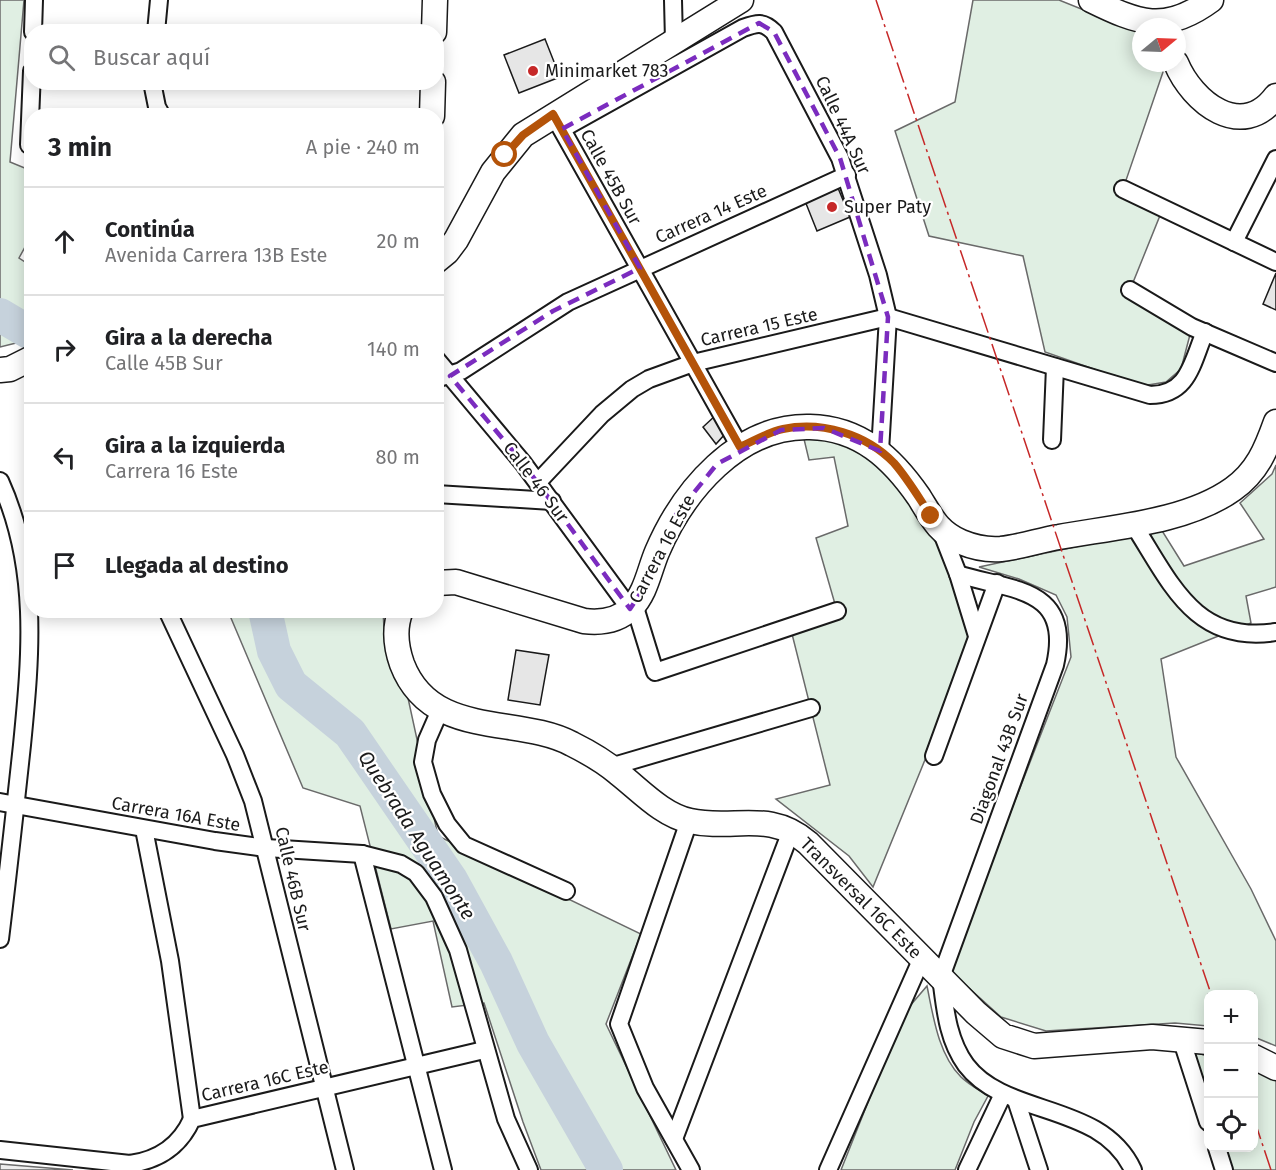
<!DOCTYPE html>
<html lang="es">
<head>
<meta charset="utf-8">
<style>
	:root { --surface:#fff; --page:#f2f2f2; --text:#202124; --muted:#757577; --line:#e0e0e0 }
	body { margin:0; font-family:"Fira Sans",sans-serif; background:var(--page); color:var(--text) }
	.controls { position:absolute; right:18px; bottom:18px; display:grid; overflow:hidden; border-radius:12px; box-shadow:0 3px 15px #0003 }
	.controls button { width:54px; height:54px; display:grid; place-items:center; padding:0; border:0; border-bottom:2px solid var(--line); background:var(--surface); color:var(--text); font:30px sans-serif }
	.compass { position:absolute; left:1132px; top:18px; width:54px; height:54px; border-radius:50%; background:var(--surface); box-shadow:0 3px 15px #0003; rotate:71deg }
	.stop { position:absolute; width:18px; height:18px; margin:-14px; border:4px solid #b45309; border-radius:50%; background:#fff }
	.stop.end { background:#b45309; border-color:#fff; box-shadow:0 2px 6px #0008 }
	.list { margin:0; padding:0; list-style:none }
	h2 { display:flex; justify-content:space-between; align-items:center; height:78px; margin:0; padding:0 24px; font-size:26px }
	h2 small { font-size:20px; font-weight:400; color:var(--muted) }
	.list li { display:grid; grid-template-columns:39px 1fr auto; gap:18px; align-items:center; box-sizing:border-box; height:108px; padding:0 24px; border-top:2px solid var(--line) }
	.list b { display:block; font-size:22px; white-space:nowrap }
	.list p { margin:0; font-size:20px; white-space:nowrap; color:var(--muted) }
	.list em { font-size:20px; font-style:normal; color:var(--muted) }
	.icon { flex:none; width:33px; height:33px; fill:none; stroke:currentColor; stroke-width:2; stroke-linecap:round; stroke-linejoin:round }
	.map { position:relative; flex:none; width:1276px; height:1170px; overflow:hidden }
	.search { position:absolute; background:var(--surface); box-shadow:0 3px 15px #0003; left:24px; top:24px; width:420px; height:66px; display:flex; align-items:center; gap:15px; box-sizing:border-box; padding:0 21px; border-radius:24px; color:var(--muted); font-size:22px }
	.panel { position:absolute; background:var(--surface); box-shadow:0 3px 15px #0003; left:24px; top:108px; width:420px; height:510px; border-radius:24px }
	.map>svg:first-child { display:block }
</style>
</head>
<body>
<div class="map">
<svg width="1276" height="1170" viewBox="0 0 1276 1170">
	<rect width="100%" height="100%" fill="#fff"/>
	<!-- green -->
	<g fill="#e0efe3" stroke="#6a6a6a" stroke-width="1.5">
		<path d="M 0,0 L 24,0 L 10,162 L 32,171 L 31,236 L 19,258 L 31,266 L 31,334 L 24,341 L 0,347 Z"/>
		<path d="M 973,0 L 1059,0 L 1141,33 L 1141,63 L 1160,63 L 1163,72 L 1123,189 L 1163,208 L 1130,290 L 1192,327 L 1181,369 L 1166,382 L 1142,386 L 1045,352 L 1023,256 L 929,236 L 895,131 L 955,102 Z"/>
		<path d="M 804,439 L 839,440 L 868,455 L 899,487 L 922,525 L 949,558 L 976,635 L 873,887 L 849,856 L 776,799 L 830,785 L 790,626 L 837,611 L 816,538 L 848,526 L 834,457 L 809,460 Z"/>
		<path d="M 1276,465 L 1276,587 L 1246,596 L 1251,623 L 1161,659 L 1176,757 L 1251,889 L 1276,941 L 1276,1046 L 1254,1037 L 1254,994 L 1208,994 L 1208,1026 L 1175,1023 L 1046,1031 L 1001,1017 L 949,970 L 1071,657 L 1067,617 L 1056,595 L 1019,579 L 979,567 L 1161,529 L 1184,566 L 1264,539 L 1240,503 L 1272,474 Z"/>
		<path d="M 228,611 L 383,611 L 385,645 L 408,698 L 438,836 L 641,934 L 606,1024 L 676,1170 L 541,1170 L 523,1122 L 484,1003 L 452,1007 L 433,921 L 391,929 L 360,806 L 303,788 Z"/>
		<path d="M 927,986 C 933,1015 938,1054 961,1077 C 968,1084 979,1090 988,1096 L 974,1122 L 955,1170 L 841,1170 L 903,1014 Z"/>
		<path d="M 1193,1052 L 1208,1056 L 1208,1100 Z"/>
		<path d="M 1254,1069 L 1276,1078 L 1276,1170 L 1231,1170 L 1224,1148 L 1254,1148 Z"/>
	</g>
	<!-- parking -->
	<path fill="#ededed" stroke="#6a6a6a" stroke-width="1.5" d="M 0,1164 L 73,1170 L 0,1170 Z"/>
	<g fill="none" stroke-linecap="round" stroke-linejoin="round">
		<!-- river -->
		<g stroke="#c6d2dc" stroke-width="34">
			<path d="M 0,315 L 32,334"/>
			<path d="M 265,610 L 274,651 L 291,685 L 350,733 L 451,880 L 496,962 L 533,1043 L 606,1170"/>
		</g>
	</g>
	<!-- building -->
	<g fill="#e6e6e6" stroke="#1a1a1a" stroke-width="1.5">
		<path d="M 545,39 L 560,77 L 519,93 L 504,55 Z"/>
		<path d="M 838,188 L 850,217 L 817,231 L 805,201 Z"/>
		<path d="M 1276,273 L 1276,310 L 1263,304 Z"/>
		<path d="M 716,415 L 725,434 L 716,444 L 703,427 Z"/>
		<path d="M 516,650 L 549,655 L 540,705 L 508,700 Z"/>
	</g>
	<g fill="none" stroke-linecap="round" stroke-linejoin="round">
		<defs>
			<g id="street">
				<path d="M 673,0 L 674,41"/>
				<path d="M 33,32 L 34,0"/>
				<path d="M 156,32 L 159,0"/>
				<path d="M 152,82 L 157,107 L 162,116"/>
				<path d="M 557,121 L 740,447"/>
				<path d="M 562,129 L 743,28 C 757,23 763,21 774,32 L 840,158 L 878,275 L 888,317 L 880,451"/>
				<path d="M 29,145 L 32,71"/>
				<path d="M 1123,189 L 1276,262"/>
				<path d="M 1234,242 L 1276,159"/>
				<path d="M 1130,290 L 1192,327 L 1276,363"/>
				<path d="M 436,359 L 523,463 L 630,609"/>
				<path d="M 436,379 L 461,371 L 568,302 L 847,175"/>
				<path d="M 1052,440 L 1055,367"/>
				<path d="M 0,481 C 39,567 31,654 22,745 C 15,810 8,874 0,939"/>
				<path d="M 538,482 L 602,414 L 632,389 L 649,379 L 693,363 L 888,317 L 1150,395 C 1189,395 1192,362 1205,332"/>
				<path d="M 436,494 L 552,501"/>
				<path d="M 1133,524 C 1170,581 1194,645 1276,632"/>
				<path d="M 942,533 L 958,574 C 1010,591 1073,586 1055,665 L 941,977 C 945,1007 947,1039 966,1065 C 1006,1118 1101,1101 1133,1170"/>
				<path d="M 958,574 L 977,636"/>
				<path d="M 634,604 L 655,672 L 837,611"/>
				<path d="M 167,610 L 235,755 L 253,801 L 345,1170"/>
				<path d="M 441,708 L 427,740 L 423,762 L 432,794 L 447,824 L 464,845 L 566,891"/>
				<path d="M 934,756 L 997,583"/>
				<path d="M 610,767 L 811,708"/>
				<path d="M 0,802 L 215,841 L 266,848 L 362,854 L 401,864 L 416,873 L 434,897 L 458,950 L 506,1119 L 529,1170"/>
				<path d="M 689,821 L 619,1024 L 645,1088 L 691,1170"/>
				<path d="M 144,829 L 170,961 L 192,1119"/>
				<path d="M 362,854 L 443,1170"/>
				<path d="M 1181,1038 L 1208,1122"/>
				<path d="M 1016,1100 L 1039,1170"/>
				<path d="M 674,1139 L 791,831"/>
				<path d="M 1217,1148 L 1224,1170"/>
				<path d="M 0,1150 L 130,1164 C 159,1160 180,1146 192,1119 L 484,1050"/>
				<path d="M 828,1170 L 922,958"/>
				<path d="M 967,1170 L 1003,1094"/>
			</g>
			<g id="secondary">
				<path d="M 1091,0 C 1138,23 1165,34 1211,0"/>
				<path d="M 434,32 L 435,0"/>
				<path d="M 1176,63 C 1192,102 1242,142 1276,96"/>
				<path d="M 432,116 L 433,82"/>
				<path d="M 436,261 L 447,252 L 456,240 L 493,172 L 523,135 L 741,0"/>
				<path d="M 0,370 L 10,369 L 32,358"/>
				<path d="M 436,583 L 456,582 L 584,621 C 601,623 618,621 631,608 C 646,593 649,571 657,552 C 683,491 738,425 810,427 C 860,428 892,458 919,497 C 932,518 938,532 961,542 C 973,547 988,550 1001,549 C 1021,547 1040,540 1059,537 C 1114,527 1187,522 1233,489 C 1257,472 1266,450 1276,422"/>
				<path d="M 401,610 C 394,627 396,647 402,664 C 431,740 518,715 572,744 C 588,752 604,761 618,773 C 640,790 662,815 690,821 C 733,831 769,809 808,843 L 976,1013 L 1003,1036 L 1034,1046 L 1152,1037 L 1208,1042"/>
				<path d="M 1254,1057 L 1276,1068"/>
			</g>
		</defs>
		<!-- street casing -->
		<use href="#street" stroke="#1a1a1a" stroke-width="20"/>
		<!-- secondary casing -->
		<use href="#secondary" stroke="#1a1a1a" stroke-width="27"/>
		<!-- street -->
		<use href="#street" stroke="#fff" stroke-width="16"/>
		<!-- secondary -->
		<use href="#secondary" stroke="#fff" stroke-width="24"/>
		<!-- power -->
		<g stroke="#c62828" stroke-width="1.5" stroke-dasharray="21 4.5 3 4.5" stroke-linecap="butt">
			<path d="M 876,0 L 1211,994"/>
			<path d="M 1254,1119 L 1271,1170"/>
		</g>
	</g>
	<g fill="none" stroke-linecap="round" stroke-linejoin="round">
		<!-- route -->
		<path stroke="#b45309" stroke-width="8" d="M 505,155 L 523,135 L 553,114 L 740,447 C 754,441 768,432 783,429 C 822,421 866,434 894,463 C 908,479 919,498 931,516"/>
	</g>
	<!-- marked area -->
	<path fill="none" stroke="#7b2cbf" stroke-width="4.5" stroke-dasharray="12 8" stroke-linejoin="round" d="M 759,23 L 774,32 L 840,158 L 888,317 L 880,451 L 824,428 L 781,430 L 717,464 L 675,516 L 646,585 L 630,609 L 523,463 L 450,376 L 553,311 L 640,268 L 562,129 Z"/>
	<!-- markers -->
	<g fill="#c62828" stroke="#fff" stroke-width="2">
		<circle cx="533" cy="71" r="6"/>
		<circle cx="832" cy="207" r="6"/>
	</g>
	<g text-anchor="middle" stroke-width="4.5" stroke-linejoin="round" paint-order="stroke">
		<!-- poi labels -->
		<g font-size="18" fill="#1a1a1a" stroke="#fff" text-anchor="start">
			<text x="545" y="77">Minimarket 783</text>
			<text x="844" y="213">Super Paty</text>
		</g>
		<!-- street labels -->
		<g font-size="18" fill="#1a1a1a" stroke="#fff">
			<text transform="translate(843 125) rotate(65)" y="6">Calle 44A Sur</text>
			<text transform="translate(611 177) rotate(61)" y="6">Calle 45B Sur</text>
			<text transform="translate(711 214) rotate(-24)" y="6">Carrera 14 Este</text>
			<text transform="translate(759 327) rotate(-13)" y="6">Carrera 15 Este</text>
			<text transform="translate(536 482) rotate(53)" y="6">Calle 46 Sur</text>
			<text transform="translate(662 549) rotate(-62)" y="6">Carrera 16 Este</text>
			<text transform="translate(999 759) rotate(-70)" y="6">Diagonal 43B Sur</text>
			<text transform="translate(176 814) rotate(10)" y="6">Carrera 16A Este</text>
			<text transform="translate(293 879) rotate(77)" y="6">Calle 46B Sur</text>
			<text transform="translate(861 898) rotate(45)" y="6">Transversal 16C Este</text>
			<text transform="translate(265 1081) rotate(-13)" y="6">Carrera 16C Este</text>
		</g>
		<!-- water labels -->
		<g font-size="20" font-style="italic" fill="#1a1a1a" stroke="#fff">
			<text transform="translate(417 835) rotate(57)" y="7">Quebrada Aguamonte</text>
		</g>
	</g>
</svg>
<div class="controls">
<button>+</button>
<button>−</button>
<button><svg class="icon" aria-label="locate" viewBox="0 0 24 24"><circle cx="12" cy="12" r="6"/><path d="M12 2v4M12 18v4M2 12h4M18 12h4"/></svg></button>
</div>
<svg class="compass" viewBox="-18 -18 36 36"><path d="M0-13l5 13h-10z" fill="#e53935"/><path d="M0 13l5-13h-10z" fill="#757577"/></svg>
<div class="stop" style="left:505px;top:155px"></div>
<div class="stop end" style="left:931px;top:516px"></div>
<div class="search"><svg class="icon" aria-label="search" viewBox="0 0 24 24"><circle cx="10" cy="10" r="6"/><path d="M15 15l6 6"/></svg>Buscar aquí</div>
<section class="panel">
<h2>3 min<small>A pie · 240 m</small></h2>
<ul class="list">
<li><svg class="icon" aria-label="ahead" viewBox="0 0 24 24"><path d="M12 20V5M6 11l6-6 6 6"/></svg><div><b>Continúa</b><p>Avenida Carrera 13B Este</p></div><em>20 m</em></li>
<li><svg class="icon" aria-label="right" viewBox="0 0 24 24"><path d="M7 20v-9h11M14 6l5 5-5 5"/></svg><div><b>Gira a la derecha</b><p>Calle 45B Sur</p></div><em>140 m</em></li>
<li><svg class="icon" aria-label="left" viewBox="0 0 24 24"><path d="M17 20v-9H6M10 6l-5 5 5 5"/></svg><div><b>Gira a la izquierda</b><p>Carrera 16 Este</p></div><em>80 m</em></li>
<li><svg class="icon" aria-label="arrive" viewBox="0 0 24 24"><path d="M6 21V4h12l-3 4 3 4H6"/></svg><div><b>Llegada al destino</b></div></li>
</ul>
</section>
</div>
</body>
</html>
